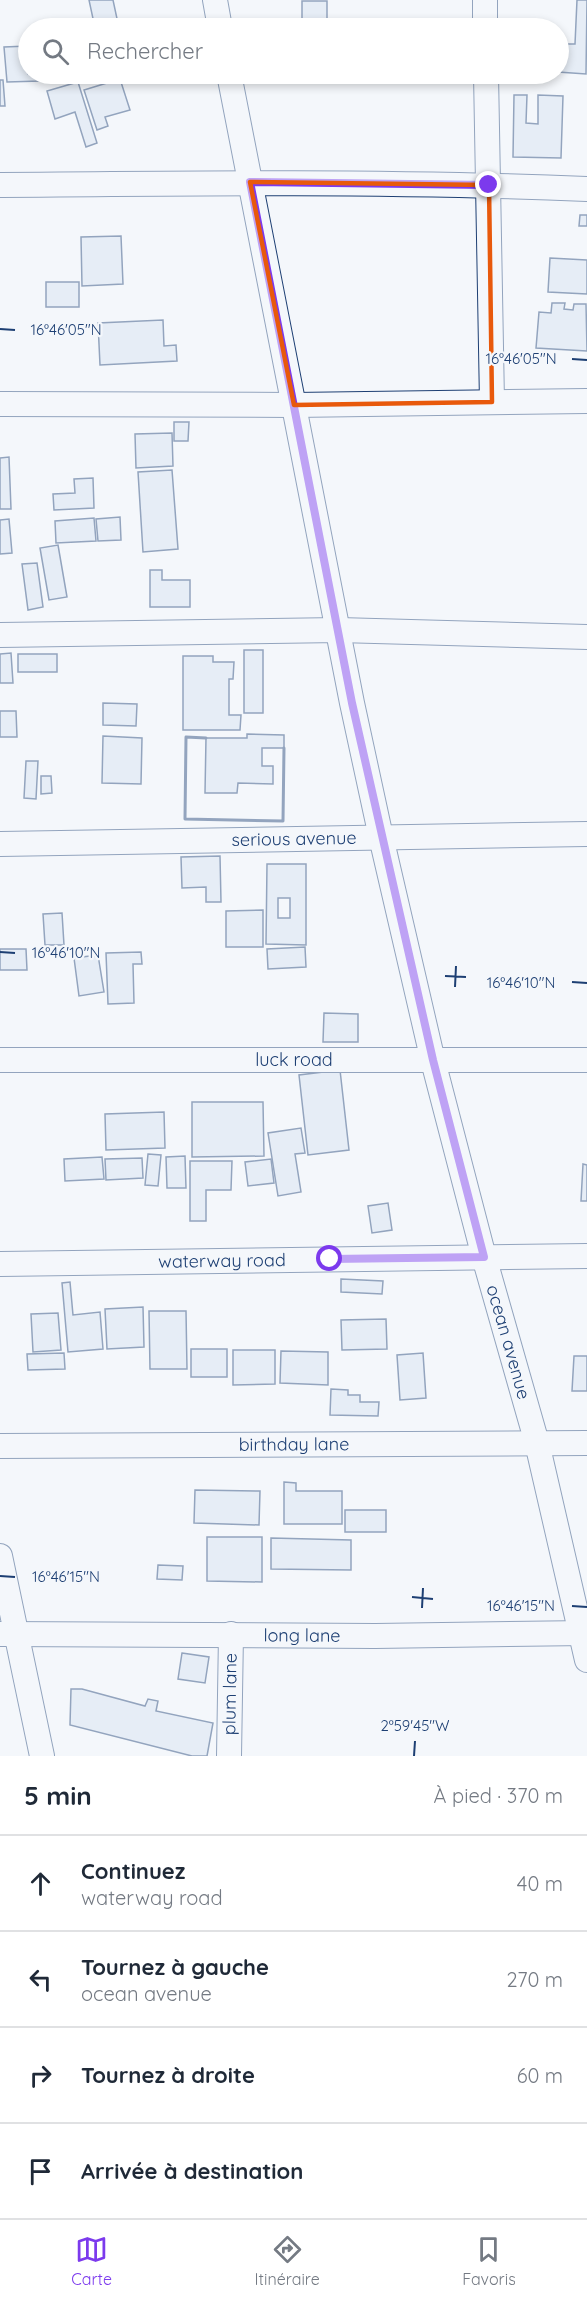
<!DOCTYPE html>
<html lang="fr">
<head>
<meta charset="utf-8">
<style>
	:root { --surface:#fff; --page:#f2f2f3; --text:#1f2937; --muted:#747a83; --line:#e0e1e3; --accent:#7c3aed }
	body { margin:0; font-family:Quicksand,sans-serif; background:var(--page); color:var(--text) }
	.stop { position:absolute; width:18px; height:18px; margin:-14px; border:4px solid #7c3aed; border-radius:50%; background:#fff }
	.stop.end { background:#7c3aed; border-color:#fff; box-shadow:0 2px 6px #0008 }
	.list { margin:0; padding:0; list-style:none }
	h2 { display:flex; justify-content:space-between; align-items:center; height:78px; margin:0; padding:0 24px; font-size:26px }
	h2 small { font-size:20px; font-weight:400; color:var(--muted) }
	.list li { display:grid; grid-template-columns:39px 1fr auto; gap:18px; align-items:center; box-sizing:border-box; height:96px; padding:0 24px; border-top:2px solid var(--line) }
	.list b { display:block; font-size:22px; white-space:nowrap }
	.list p { margin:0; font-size:20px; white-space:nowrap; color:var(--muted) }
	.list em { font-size:20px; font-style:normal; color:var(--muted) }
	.icon { flex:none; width:33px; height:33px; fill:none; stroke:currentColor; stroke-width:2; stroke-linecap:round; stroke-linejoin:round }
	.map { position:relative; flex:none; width:587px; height:1756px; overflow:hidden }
	.search { position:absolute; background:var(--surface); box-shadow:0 3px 9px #0003; left:18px; right:18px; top:18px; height:66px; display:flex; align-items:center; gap:15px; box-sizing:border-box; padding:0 21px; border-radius:33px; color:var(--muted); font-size:22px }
	.sheet { height:462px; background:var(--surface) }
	nav { display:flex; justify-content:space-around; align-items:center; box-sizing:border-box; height:84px; border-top:2px solid var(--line); background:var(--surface); font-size:16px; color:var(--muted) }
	nav a { display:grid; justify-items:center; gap:3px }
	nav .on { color:var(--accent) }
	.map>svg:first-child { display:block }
</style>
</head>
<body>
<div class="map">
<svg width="587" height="1756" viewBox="0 0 587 1756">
	<rect width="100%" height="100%" fill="#f4f7fb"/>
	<!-- building -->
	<g fill="#d5e0f0" stroke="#1d3f73" stroke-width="1.5" fill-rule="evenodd">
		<path d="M 89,0 L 113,0 L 119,28 L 95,28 Z"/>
		<path d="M 577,0 L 587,0 L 586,74 L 558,72 L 558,44 L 575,44 Z"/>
		<rect x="302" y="1" width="25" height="20"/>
		<path d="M 28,46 L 28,74 L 39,74 L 40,81 L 7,82 L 4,47 Z"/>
		<path d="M 42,74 L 56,74 L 56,80 L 42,81 Z"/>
		<path d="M 105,74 L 128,74 L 128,75 L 106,80 Z"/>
		<path d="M 120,79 L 130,110 L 105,117 L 108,126 L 97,130 L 84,90 Z"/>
		<path d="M 0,80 L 3,80 L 5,106 L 0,106 Z"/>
		<path d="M 78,82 L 97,143 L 86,147 L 75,112 L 55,119 L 47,91 Z"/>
		<path d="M 514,95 L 527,95 L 526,123 L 538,124 L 538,95 L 563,96 L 561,158 L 513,157 Z"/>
		<path d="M 580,215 L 587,215 L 587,226 L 579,226 Z"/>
		<path d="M 121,236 L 123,284 L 82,286 L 81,237 Z"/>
		<path d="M 550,258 L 587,260 L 587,294 L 548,292 Z"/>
		<rect x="46" y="282" width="33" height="25"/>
		<path d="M 552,303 L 565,303 L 564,309 L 573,310 L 574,304 L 586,304 L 587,351 L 536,348 L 539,312 L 551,313 Z"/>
		<path d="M 163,320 L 164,346 L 176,345 L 177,361 L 100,365 L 98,323 Z"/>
		<path d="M 174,422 L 189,422 L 188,441 L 174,441 Z"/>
		<path d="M 172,433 L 173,466 L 136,468 L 135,434 Z"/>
		<path d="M 9,457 L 11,509 L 0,509 L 0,458 Z"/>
		<path d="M 172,470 L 178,549 L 143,552 L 138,472 Z"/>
		<path d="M 93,478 L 94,508 L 54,510 L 53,494 L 75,493 L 74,479 Z"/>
		<path d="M 120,517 L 121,540 L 98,541 L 96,519 Z"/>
		<path d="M 94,518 L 96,541 L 56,543 L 55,521 Z"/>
		<path d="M 9,519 L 12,553 L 0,554 L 0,520 Z"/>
		<path d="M 58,545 L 67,597 L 49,600 L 40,548 Z"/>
		<path d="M 37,563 L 43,607 L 28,610 L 22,564 Z"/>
		<path d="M 150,570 L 162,570 L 162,580 L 190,580 L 190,607 L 150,607 Z"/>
		<rect x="244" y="650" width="19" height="63"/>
		<path d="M 11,653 L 13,683 L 0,683 L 0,654 Z"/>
		<rect x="18" y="654" width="39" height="18"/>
		<path d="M 183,656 L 213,656 L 213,662 L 234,662 L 233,679 L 229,679 L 229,715 L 241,715 L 240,730 L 183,730 Z"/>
		<path d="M 103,703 L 137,704 L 136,726 L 103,725 Z"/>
		<path d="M 0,711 L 16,711 L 17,737 L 0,737 Z"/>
		<path d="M 247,734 L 284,735 L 284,748 L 262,748 L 262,766 L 273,766 L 273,784 L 238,783 L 237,793 L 205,793 L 206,738 L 247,738 Z"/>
		<path d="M 103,736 L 142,738 L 141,784 L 102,783 Z"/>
		<path d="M 26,761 L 38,761 L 36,799 L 24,798 Z"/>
		<path d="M 41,776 L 51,776 L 52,793 L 41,794 Z"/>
		<path d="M 220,856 L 221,902 L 206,902 L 206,887 L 182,888 L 181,857 Z"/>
		<path d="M 267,864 L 306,864 L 306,945 L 266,944 ZM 278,898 L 290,898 L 290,918 L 278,918 Z"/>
		<path d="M 263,910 L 263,947 L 226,947 L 226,911 Z"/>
		<path d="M 62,913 L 64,945 L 45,945 L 43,914 Z"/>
		<path d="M 305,947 L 306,967 L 268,969 L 267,949 Z"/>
		<path d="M 0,949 L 26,949 L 27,970 L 0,970 Z"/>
		<path d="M 141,952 L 142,964 L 133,964 L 134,1003 L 108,1004 L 106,953 Z"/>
		<path d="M 98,955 L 104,992 L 79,996 L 74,958 Z"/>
		<path d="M 324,1013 L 358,1014 L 358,1042 L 323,1042 Z"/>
		<path d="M 340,1070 L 349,1150 L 308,1155 L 299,1075 Z"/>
		<path d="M 192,1102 L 263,1102 L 264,1156 L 192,1157 Z"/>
		<path d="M 164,1112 L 165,1148 L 106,1150 L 105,1114 Z"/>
		<path d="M 301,1128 L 305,1153 L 295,1154 L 301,1192 L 278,1196 L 268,1133 Z"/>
		<path d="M 148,1154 L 161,1155 L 158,1186 L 145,1185 Z"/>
		<path d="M 185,1156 L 186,1188 L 167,1188 L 166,1157 Z"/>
		<path d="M 102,1157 L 104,1179 L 65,1181 L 64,1159 Z"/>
		<path d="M 142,1158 L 143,1178 L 106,1180 L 105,1159 Z"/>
		<path d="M 271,1159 L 274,1183 L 248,1186 L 245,1162 Z"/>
		<path d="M 190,1161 L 232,1161 L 231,1190 L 206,1190 L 206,1221 L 190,1221 Z"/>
		<path d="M 583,1164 L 587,1165 L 587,1201 L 581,1201 Z"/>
		<path d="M 388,1203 L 392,1230 L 372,1233 L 368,1206 Z"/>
		<path d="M 341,1279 L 383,1281 L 382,1294 L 341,1292 Z"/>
		<path d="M 70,1282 L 73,1315 L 100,1312 L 103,1349 L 68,1352 L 62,1283 Z"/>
		<path d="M 143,1307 L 144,1347 L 107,1349 L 105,1309 Z"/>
		<path d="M 149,1311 L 186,1311 L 187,1369 L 150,1369 Z"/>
		<path d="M 58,1313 L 61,1350 L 33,1352 L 31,1314 Z"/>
		<path d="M 386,1319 L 387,1349 L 342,1350 L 341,1320 Z"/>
		<rect x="191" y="1349" width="36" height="28"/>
		<path d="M 233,1350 L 275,1350 L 275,1384 L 233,1385 Z"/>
		<path d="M 281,1351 L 328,1352 L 328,1385 L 280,1383 Z"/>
		<path d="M 64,1353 L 65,1369 L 28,1370 L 27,1354 Z"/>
		<path d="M 423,1353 L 426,1398 L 400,1400 L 397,1355 Z"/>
		<path d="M 574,1356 L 587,1356 L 587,1391 L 572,1391 Z"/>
		<path d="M 331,1389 L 348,1390 L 348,1395 L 360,1395 L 360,1402 L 379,1402 L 378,1416 L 330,1415 Z"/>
		<path d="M 284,1482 L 296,1483 L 296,1491 L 342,1491 L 342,1524 L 284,1524 Z"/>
		<path d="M 195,1490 L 260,1491 L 259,1525 L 194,1523 Z"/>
		<rect x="345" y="1510" width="41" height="22"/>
		<path d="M 207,1537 L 262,1537 L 262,1582 L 207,1581 Z"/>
		<path d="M 271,1538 L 351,1540 L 351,1570 L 271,1569 Z"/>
		<path d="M 158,1565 L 183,1566 L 182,1580 L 157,1579 Z"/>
		<path d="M 182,1653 L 209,1657 L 205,1683 L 178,1679 Z"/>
		<path d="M 71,1689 L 82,1689 L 145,1706 L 148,1699 L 158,1701 L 156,1711 L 213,1723 L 207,1756 L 192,1756 L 70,1725 Z"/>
	</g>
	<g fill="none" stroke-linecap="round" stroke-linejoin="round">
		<defs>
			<g id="street">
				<path d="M 215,0 L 220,28"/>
				<path d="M 485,0 L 485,28"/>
				<path id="s1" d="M 229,74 L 352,703 L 381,837 L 433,1061 L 484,1257 L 537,1443 L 587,1660"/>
				<path d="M 486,74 L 492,402"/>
				<path d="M 0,185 C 196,183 391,181 587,189"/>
				<path d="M 0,404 L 294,405 L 587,401"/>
				<path d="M 0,635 L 339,630 L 587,637"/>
				<path id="s2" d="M 0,844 L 587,834"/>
				<path id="s3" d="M 0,1060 L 587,1060"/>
				<path id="s4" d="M 0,1264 L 587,1256"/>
				<path id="s5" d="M 0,1446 L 587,1443"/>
				<path d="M 0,1556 L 42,1756"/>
				<path id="s6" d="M 0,1634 L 375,1636 L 587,1633"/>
				<path id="s7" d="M 229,1756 L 231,1634"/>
			</g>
		</defs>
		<!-- street casing -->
		<use href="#street" stroke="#1d3f73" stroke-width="26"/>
		<!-- street -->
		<use href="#street" stroke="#f4f7fb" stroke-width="24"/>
		<!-- wall -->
		<path stroke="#1d3f73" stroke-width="3" d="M 206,738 L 186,737 L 185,819 L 283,821 L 284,748"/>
	</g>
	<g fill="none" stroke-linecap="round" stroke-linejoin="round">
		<!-- route -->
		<path stroke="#7c3aed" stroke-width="8" d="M 330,1259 L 484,1257 L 433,1060 L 352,703 L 250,182 L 489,185"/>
	</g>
	<!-- marked area -->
	<path d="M0 0H587V1756H0ZM 250,182 L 489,185 L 492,402 L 294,405 Z" fill="#f4f7fb" fill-opacity=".55" fill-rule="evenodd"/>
	<path fill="none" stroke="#e8590c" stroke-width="4.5" stroke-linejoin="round" d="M 250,182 L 489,185 L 492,402 L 294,405 Z"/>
	<!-- ticks -->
	<path fill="none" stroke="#1d3f73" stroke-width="2" d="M 0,329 L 15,330M 572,359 L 587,360M 0,952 L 15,953M 445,976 L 466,977M 572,982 L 587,983M 455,987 L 456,966M 0,1576 L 15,1577M 412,1597 L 433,1599M 572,1606 L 587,1607M 422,1608 L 423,1588M 414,1756 L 415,1741"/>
	<g text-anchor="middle" stroke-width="4.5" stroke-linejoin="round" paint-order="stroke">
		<!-- street labels -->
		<g font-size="18" fill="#1d3f73" stroke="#f4f7fb">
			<text dy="6" stroke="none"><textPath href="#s2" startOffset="294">serious avenue</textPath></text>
			<text dy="6" stroke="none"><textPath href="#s3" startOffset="294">luck road</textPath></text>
			<text dy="6" stroke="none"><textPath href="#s4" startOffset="222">waterway road</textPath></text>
			<text dy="6" stroke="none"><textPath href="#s1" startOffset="1299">ocean avenue</textPath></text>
			<text dy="6" stroke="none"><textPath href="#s5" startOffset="294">birthday lane</textPath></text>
			<text dy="6" stroke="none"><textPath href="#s6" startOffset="302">long lane</textPath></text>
			<text dy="6" stroke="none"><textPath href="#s7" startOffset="62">plum lane</textPath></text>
		</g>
	</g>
	<g font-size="15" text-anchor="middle" fill="#1d3f73" stroke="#f4f7fb" stroke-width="4.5" stroke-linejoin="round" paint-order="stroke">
		<text x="66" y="335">16°46'05"N</text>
		<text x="521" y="364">16°46'05"N</text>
		<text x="66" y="958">16°46'10"N</text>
		<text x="521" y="988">16°46'10"N</text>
		<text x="66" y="1582">16°46'15"N</text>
		<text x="521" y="1611">16°46'15"N</text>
		<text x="415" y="1731">2°59'45"W</text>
	</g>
</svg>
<div class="stop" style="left:330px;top:1259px"></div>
<div class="stop end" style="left:489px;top:185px"></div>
<div class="search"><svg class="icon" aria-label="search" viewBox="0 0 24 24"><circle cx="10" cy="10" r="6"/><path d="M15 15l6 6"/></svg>Rechercher</div>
</div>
<section class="sheet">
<h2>5 min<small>À pied · 370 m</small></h2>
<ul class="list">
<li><svg class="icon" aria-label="ahead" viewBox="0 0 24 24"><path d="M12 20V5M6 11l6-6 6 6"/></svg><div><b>Continuez</b><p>waterway road</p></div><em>40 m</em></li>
<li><svg class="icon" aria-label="left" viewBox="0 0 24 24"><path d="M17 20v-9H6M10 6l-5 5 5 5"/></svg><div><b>Tournez à gauche</b><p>ocean avenue</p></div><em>270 m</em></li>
<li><svg class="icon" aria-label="right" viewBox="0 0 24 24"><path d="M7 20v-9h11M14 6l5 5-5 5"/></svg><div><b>Tournez à droite</b></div><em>60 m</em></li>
<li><svg class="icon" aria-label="arrive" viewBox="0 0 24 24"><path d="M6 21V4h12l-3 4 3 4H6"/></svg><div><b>Arrivée à destination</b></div></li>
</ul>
</section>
<nav>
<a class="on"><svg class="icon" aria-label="map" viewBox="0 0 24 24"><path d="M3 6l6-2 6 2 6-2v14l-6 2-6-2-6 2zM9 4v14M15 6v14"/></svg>Carte</a>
<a><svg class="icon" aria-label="directions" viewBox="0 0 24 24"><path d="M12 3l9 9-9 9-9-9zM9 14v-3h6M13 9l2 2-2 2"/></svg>Itinéraire</a>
<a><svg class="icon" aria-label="saved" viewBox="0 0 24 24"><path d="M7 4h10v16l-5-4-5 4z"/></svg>Favoris</a>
</nav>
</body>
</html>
